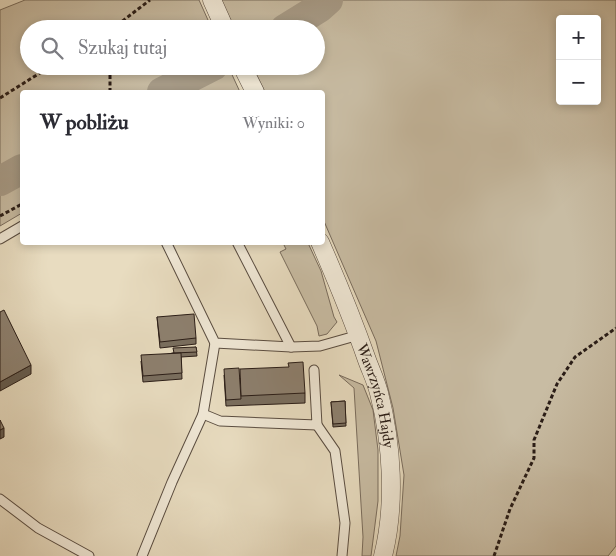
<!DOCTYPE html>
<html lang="pl">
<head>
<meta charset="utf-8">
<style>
	:root { --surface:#fff; --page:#f2f2f3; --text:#2b2b33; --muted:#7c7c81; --line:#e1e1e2 }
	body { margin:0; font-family:"IM FELL Double Pica",serif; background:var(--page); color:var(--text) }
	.controls { position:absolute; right:15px; top:15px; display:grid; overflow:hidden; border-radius:5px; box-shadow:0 2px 8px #0003 }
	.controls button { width:45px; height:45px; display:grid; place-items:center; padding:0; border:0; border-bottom:1px solid var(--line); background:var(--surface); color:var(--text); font:25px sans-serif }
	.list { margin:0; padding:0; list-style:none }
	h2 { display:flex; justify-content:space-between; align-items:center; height:65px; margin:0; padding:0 20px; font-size:21px }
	h2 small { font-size:16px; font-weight:400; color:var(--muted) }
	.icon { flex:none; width:28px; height:28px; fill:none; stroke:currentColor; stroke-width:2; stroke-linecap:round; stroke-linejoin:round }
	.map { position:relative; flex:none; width:616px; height:556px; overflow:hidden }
	.search { position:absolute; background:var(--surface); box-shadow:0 2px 8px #0003; left:20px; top:20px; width:305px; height:55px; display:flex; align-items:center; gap:12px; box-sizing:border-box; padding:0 18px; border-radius:28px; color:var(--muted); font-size:19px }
	.panel { position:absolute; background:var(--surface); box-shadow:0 2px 8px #0003; left:20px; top:90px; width:305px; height:155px; border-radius:5px }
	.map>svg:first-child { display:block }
</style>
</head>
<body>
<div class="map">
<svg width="616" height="556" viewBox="0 0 616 556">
	<rect width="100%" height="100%" fill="#e8dcc0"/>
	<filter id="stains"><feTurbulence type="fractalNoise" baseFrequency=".004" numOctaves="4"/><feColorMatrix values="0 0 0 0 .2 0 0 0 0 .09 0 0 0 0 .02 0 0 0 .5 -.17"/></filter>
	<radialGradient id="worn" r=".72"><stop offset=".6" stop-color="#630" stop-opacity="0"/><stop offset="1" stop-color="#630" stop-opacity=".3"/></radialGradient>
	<!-- green -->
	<g fill="#c8bca3" stroke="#796c5d" fill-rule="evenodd">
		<path d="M 25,0 L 199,0 L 212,29 L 29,29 L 29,66 L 228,66 L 240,92 L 22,92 L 22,213 L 0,226 L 0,10 Z"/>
		<path d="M 221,0 L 616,0 L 616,546 L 608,556 L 396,556 L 400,536 L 404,475 L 393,408 L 376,341 L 323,219 L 322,92 L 265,92 L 252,66 L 316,66 L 316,29 L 235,29 ZM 560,19 L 597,19 L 597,101 L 560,101 Z"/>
		<path d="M 283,243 L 308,243 L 321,271 L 334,317 L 337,322 L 327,334 L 319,336 L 317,326 L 280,252 L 286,249 Z"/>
		<path d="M 339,375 L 363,385 L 373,410 L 378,450 L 378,501 L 371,556 L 362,556 L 363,537 L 354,388 Z"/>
	</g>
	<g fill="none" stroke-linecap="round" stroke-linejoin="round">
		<!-- river -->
		<g stroke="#a79b87" stroke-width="30">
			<path d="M 285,29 L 319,8 L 328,0"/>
			<path d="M 162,92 L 213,66"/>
			<path d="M 0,181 L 22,169"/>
		</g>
		<defs>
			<g id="lane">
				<path d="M 0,239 L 22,226"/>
				<path d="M 166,242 L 215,343 L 291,347 L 320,346 L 359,335"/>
				<path d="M 237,242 L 291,347"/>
				<path d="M 215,343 L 203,414 L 220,421 L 317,425 L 314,370"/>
				<path d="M 317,425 L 335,451 L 345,523 L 342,556"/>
				<path d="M 0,499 L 38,528 L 89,556"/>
				<path d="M 142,556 L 172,482 L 203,414"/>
			</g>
			<g id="street">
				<path d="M 212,0 L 225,29"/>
				<path d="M 242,66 L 255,92"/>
				<path id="s1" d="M 320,242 C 337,281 353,320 367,360 C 371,371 376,381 379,393 C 392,444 396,504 383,556"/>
			</g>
		</defs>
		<!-- lane casing -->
		<use href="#lane" stroke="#5a4d41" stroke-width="11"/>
		<!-- street casing -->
		<use href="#street" stroke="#5a4d41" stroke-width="19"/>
		<!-- path -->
		<g stroke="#2a1d17" stroke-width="3" stroke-dasharray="4 2.5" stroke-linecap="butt">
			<path d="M 112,29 L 150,0"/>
			<path d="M 110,92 L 110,66"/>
			<path d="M 0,98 L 51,66"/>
			<path d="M 0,216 L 22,204"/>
			<path d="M 494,556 L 510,509 L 534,458 L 534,440 L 557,384 L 575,357 L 616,328"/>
		</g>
		<!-- lane -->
		<use href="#lane" stroke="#f0e8d6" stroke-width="9"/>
		<!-- street -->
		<use href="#street" stroke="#f0e8d6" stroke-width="18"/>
	</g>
	<!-- wall -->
	<g fill="#796e5f" stroke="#2a1d17">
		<path d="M 157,317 L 196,338 L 196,344 L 160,348 Z"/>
		<path d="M 196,347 L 197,356 L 181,357 L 182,379 L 143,382 L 141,361 Z"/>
		<path d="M 224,375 L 305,393 L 305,403 L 226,406 Z"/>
		<path d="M 345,401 L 346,426 L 333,427 L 331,402 Z"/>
	</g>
	<!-- shaded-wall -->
	<g fill="#635a4e" stroke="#2a1d17">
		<path d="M 31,365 L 31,374 L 0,391 L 0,382 Z"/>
		<path d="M 4,428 L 4,437 L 0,439 L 0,430 Z"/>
	</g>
	<!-- building -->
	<g fill="#8d806f" stroke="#2a1d17">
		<path d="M 4,310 L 31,365 L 0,382 L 0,312 Z"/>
		<path d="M 194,314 L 196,338 L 160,342 L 157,317 Z"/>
		<path d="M 196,347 L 197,352 L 174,353 L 173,348 Z"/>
		<path d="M 181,353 L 182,373 L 143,376 L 141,355 Z"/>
		<path d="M 303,362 L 305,393 L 241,396 L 240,369 L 289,367 L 288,363 Z"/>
		<path d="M 239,368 L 241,399 L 226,400 L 224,369 Z"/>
		<path d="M 345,401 L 346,423 L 333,424 L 331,402 Z"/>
		<path d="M 0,420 L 4,428 L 0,430 Z"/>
	</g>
	<g text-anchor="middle" stroke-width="4.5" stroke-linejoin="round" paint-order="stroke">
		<!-- street labels -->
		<g font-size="15" fill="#2a1d17" stroke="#f0e8d6">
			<text dy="5" stroke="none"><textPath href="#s1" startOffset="164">Wawrzyńca Hajdy</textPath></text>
		</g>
	</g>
	<rect width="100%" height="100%" filter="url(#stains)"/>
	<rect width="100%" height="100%" fill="url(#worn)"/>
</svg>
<div class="controls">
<button>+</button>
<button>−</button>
</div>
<div class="search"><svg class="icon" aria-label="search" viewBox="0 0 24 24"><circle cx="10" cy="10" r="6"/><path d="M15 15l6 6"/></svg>Szukaj tutaj</div>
<section class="panel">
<h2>W pobliżu<small>Wyniki: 0</small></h2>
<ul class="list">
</ul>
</section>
</div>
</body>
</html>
